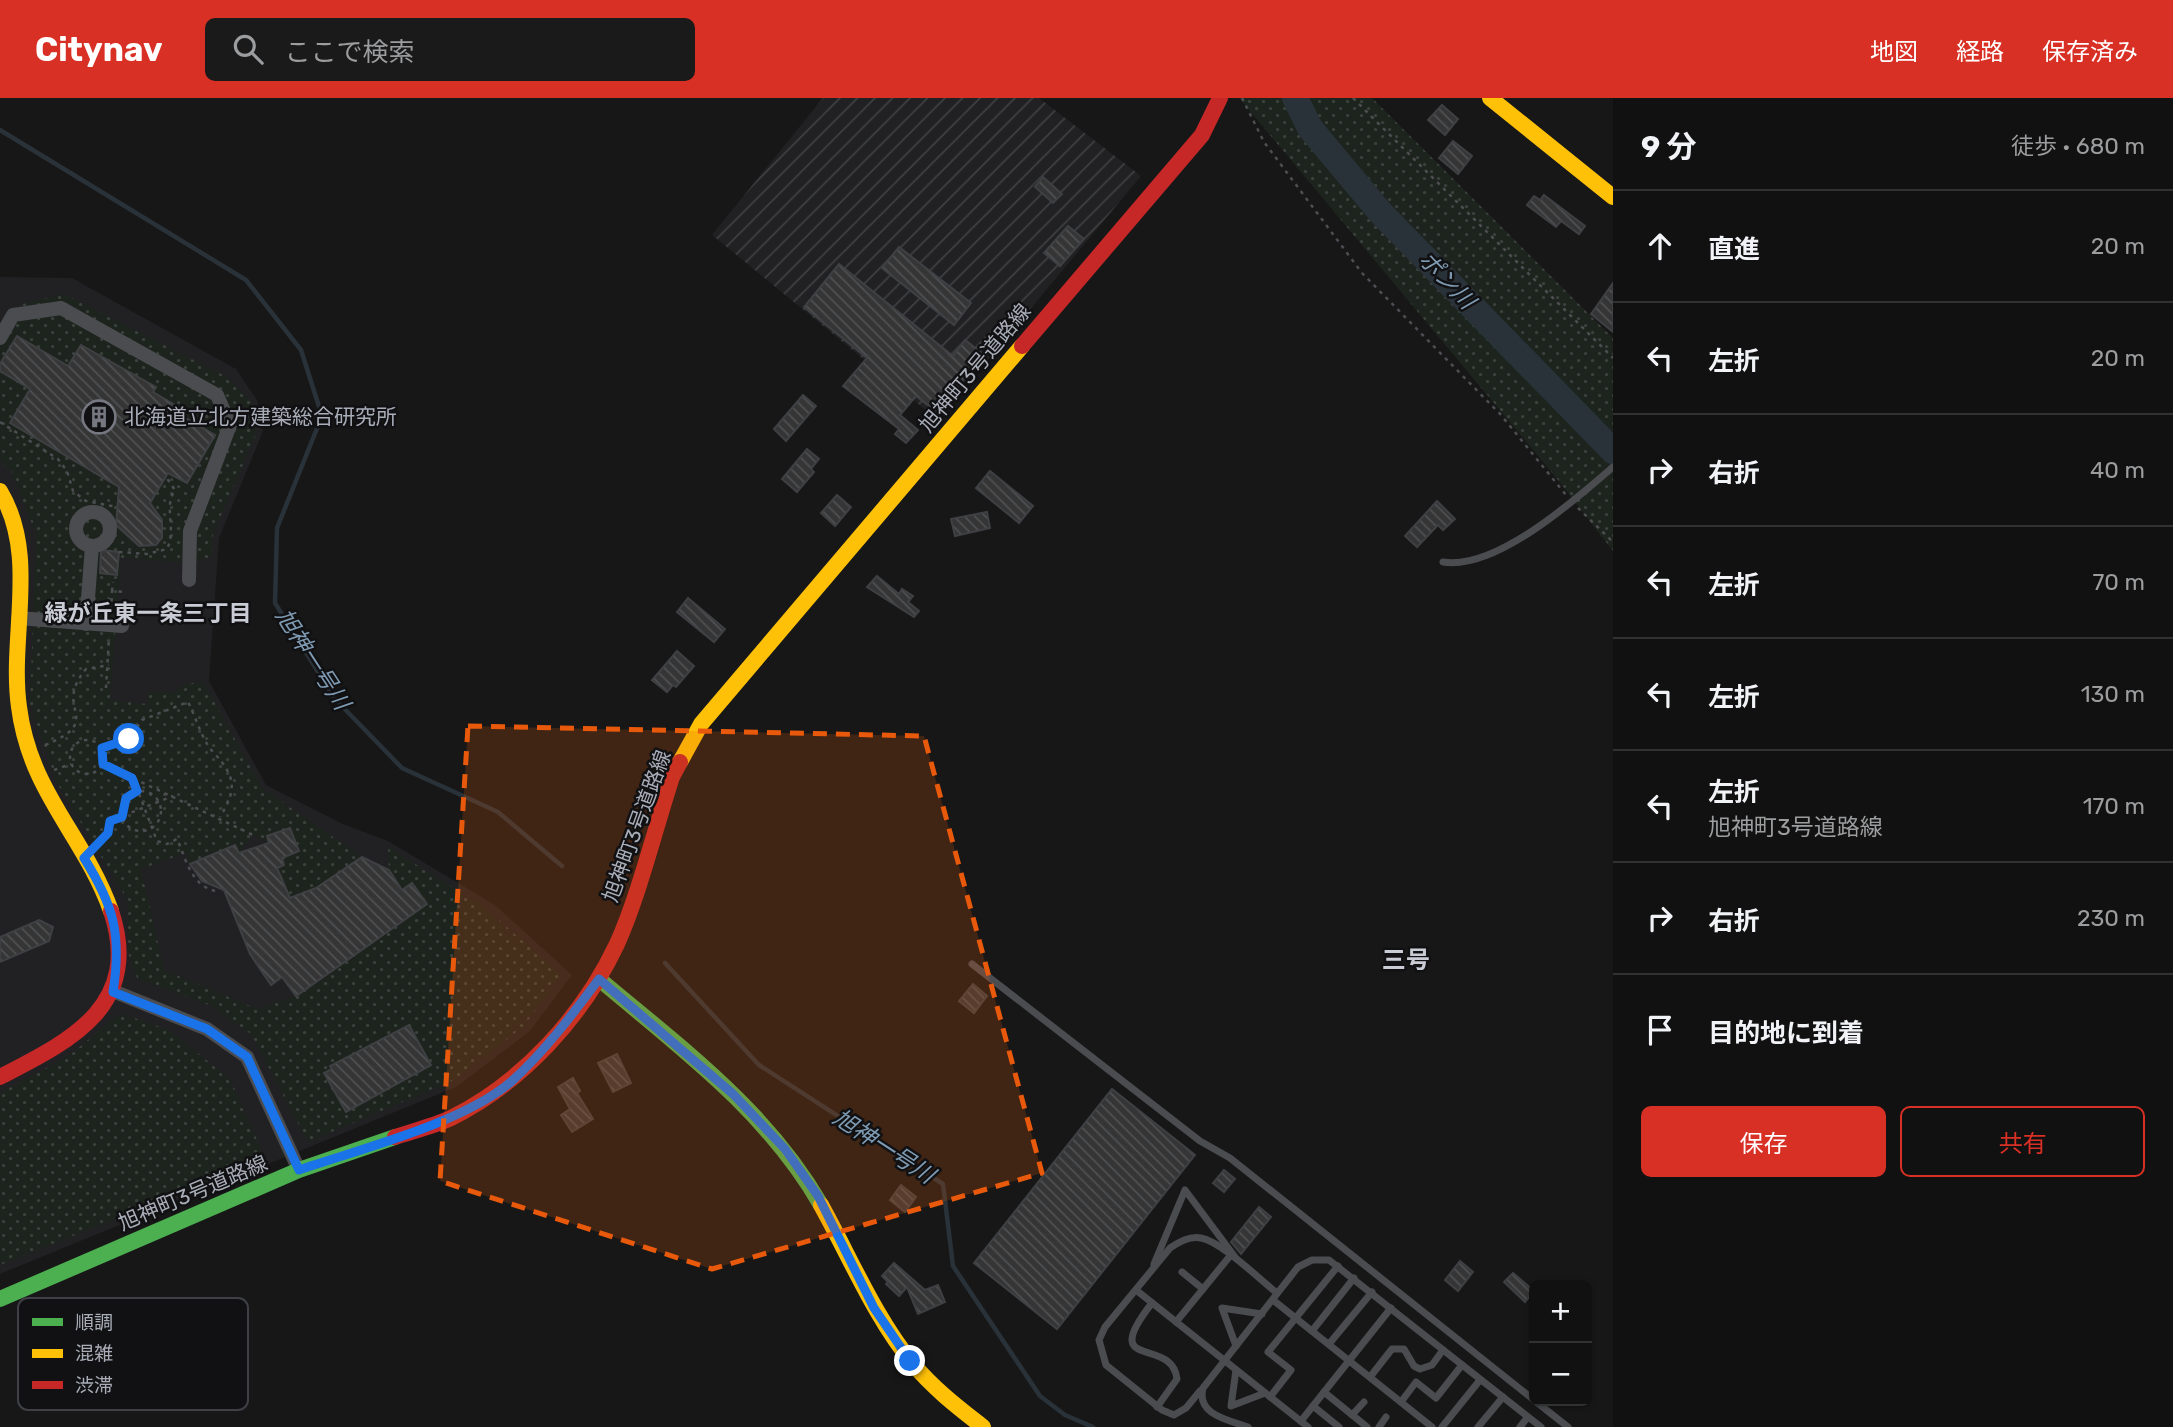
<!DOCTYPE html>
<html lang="ja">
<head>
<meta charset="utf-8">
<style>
	:root { --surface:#111; --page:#1a1a1a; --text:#f1f3f6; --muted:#9c9d9f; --line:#303131; --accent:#d93025 }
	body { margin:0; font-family:Rubik,"Noto Sans JP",sans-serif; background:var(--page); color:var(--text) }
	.controls { position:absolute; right:21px; bottom:21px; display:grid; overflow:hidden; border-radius:10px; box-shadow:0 2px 5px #0004 }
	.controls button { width:63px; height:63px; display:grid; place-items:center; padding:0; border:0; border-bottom:2px solid var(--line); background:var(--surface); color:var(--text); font:35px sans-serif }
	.stop { position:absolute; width:21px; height:21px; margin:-16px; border:5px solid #1a73e8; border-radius:50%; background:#fff }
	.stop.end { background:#1a73e8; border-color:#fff; box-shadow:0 2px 7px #0008 }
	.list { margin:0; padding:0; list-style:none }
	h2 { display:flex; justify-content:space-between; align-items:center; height:91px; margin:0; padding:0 28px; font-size:30px }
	h2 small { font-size:23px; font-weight:400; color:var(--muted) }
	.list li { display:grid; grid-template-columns:46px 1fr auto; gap:21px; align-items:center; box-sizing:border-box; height:112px; padding:0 28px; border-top:2px solid var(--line) }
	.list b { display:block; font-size:26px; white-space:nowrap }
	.list p { margin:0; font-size:23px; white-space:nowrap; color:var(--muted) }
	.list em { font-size:23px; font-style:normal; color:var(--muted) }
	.actions { display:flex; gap:14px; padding:21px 28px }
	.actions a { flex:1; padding:16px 0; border:2px solid var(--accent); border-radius:10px; text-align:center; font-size:24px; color:var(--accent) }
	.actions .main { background:var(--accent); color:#fff }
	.icon { flex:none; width:38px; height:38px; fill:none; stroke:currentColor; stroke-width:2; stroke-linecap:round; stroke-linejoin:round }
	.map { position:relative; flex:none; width:1613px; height:1329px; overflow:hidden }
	header { display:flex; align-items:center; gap:42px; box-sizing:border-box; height:98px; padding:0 35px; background:var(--accent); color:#fff }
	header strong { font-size:33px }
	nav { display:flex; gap:38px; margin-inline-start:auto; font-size:24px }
	.search { width:490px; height:63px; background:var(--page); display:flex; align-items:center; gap:18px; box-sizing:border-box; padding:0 24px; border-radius:10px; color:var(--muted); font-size:26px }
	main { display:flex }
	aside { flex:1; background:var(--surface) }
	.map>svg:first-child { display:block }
</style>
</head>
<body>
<header>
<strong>Citynav</strong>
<div class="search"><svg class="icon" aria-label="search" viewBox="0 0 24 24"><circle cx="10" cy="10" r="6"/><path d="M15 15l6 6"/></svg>ここで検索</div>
<nav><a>地図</a><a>経路</a><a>保存済み</a></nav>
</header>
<main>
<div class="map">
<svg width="1613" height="1329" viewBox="0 0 1613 1329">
	<defs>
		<pattern id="industrial-furrows" width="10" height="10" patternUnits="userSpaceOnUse" patternTransform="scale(1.75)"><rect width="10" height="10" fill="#212123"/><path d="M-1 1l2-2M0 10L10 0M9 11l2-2" fill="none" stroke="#3e3f41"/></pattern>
		<pattern id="grass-dots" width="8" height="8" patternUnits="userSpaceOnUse" patternTransform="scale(1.75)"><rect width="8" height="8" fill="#1d241e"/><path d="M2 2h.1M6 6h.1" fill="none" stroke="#3b413d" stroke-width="1.8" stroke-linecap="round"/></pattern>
		<pattern id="building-back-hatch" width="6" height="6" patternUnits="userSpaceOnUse" patternTransform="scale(1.75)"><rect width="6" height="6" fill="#353536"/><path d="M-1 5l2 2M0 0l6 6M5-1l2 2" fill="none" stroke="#4f5051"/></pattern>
	</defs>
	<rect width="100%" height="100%" fill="#171717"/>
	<!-- built -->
	<path fill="#212123" d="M 0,179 L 72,180 L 236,271 L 257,302 L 263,333 L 219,440 L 209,583 L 266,687 L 343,726 L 388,743 L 495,807 L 572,877 L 530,933 L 456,989 L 0,1176 Z"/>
	<!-- industrial -->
	<path fill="url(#industrial-furrows)" d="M 823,0 L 1039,0 L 1141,78 L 938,322 L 712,137 Z"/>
	<!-- grass -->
	<g fill="url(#grass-dots)">
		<path d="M 1239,0 L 1372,0 L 1613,240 L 1613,453 L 1554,377 Z"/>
		<path d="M 64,196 L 227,279 L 251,303 L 257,334 L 213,436 L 212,458 L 193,465 L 121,460 L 110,602 L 147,606 L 149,593 L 174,595 L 186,585 L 204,585 L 262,690 L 362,759 L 316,790 L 290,800 L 277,770 L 284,767 L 282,760 L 299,753 L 290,730 L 269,745 L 253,737 L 239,755 L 235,747 L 190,766 L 186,755 L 141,771 L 164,872 L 257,911 L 296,898 L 426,806 L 412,785 L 402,792 L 389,772 L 388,749 L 485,810 L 562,877 L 523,929 L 454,982 L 308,1044 L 251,936 L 209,907 L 137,880 L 128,855 L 128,803 L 57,685 L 30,606 L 36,436 L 11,373 L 0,362 L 0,240 L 19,207 Z"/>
		<path d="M 120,915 L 169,932 L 230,981 L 262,1053 L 255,1065 L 0,1167 L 0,995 L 70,957 Z"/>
	</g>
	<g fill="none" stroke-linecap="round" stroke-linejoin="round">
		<!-- stream -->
		<g stroke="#2a3239" stroke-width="4.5">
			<path d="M 0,32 L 246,182 L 301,252 L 322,318 L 277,430 L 275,505 L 335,601 L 402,670 L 498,714 L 562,768"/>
			<path d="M 665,865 L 759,967 L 943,1086 L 953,1168 L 1040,1298 L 1065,1317 L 1093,1329"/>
		</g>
		<!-- river -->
		<path stroke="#2a3239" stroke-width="26" d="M 1295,0 L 1310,30 L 1380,114 L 1613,353"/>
	</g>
	<!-- building -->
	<g fill="url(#building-back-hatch)" stroke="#3f4043" stroke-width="2">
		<path d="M 1442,7 L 1458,21 L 1445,37 L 1428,22 Z"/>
		<path d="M 1453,43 L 1472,58 L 1458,76 L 1439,60 Z"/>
		<path d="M 1043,79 L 1062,96 L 1053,105 L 1035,89 Z"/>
		<path d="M 1544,97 L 1585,128 L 1579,136 L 1561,123 L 1556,129 L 1527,107 L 1534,98 L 1540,102 Z"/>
		<path d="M 1068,128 L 1084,141 L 1060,168 L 1044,155 Z"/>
		<path d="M 899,149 L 971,205 L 954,227 L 882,170 Z"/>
		<path d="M 839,166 L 953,258 L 965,242 L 983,256 L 938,315 L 916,298 L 900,317 L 918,332 L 906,345 L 895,336 L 899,331 L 843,288 L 867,260 L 804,209 Z"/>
		<path d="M 1613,185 L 1613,234 L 1591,216 Z"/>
		<path d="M 17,238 L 68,268 L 81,247 L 156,289 L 153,294 L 187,314 L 184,319 L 215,337 L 187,385 L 168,375 L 150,405 L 162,422 L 162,440 L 156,447 L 139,448 L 116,427 L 119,389 L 10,325 L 30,291 L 0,273 L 0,266 Z"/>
		<path d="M 803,297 L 816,308 L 786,343 L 774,331 Z"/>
		<path d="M 807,351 L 819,361 L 811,371 L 814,374 L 797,394 L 782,381 Z"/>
		<path d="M 990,373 L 1033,408 L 1019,425 L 976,390 Z"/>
		<path d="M 837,397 L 851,409 L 835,428 L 821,415 Z"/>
		<path d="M 1437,403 L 1455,421 L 1443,432 L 1438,427 L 1417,449 L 1405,438 Z"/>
		<path d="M 987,414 L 990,430 L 955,438 L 951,421 Z"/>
		<path d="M 101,452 L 119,454 L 117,477 L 100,475 Z"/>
		<path d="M 877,478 L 899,496 L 902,491 L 913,498 L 908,504 L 919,513 L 914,519 L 867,489 Z"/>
		<path d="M 688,500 L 725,531 L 714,544 L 677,514 Z"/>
		<path d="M 677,553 L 694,568 L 676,589 L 673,587 L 667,594 L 652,582 Z"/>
		<path d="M 290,730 L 299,753 L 282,760 L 284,767 L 277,770 L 290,800 L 316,790 L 362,759 L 389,772 L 402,792 L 412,785 L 427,806 L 296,898 L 282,879 L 271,887 L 250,856 L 224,792 L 202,783 L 190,766 L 235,747 L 239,755 L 269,745 L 267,738 Z"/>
		<path d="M 39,822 L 53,829 L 49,843 L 0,864 L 0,839 Z"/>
		<path d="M 973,886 L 987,898 L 974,915 L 959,903 Z"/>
		<path d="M 409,927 L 431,967 L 346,1014 L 324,975 L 332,971 L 330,968 Z"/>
		<path d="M 617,956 L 631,985 L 613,994 L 598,965 Z"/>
		<path d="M 573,980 L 580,993 L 577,995 L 593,1021 L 572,1034 L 561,1017 L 570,1011 L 558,989 Z"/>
		<path d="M 1112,991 L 1195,1057 L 1057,1231 L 974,1165 Z"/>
		<path d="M 1224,1072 L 1235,1081 L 1224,1094 L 1213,1085 Z"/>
		<path d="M 901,1087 L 916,1099 L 905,1114 L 890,1102 Z"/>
		<path d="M 1259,1109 L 1271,1119 L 1241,1156 L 1231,1144 Z"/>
		<path d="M 1460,1163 L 1473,1174 L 1458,1193 L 1445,1182 Z"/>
		<path d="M 894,1165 L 925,1192 L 938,1187 L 945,1204 L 918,1216 L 907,1189 L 899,1198 L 886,1186 L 888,1184 L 882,1178 Z"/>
		<path d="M 1513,1175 L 1534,1193 L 1525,1204 L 1504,1184 Z"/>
	</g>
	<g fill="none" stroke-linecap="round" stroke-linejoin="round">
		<!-- path -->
		<g stroke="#4d4e52" stroke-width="2.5" stroke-dasharray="3.5 5" stroke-linecap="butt">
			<path d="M 1242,0 L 1264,44 L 1362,175 L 1501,317 L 1566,397"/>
			<path d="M 1353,0 L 1613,260"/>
			<path d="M 0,324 L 58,361 L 67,373 L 73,393 L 86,403 L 117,409"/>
			<path d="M 1578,410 L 1613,444"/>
			<path d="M 119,454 L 147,456 L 167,451 C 177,431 163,409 175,392 L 166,379"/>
			<path d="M 112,493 L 113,484"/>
			<path d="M 111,512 L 112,493 L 125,494"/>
			<path d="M 106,590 L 109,539"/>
			<circle cx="87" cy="659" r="17"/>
			<path d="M 45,647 C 107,622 51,612 86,571 L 109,567"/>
			<path d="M 102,650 L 129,641 L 142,622 L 188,604 C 196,619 202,643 214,655 C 236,679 237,691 220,719"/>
			<path d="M 103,666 L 253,737"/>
			<path d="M 54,672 L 71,666"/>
			<path d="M 133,680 L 157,743 L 167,746 L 177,741 C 187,763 191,790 220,794"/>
			<circle cx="141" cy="713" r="20"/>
			<path d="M 97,746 L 108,735 L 110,723 L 173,698"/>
		</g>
		<!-- lane -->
		<g stroke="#4b4c50" stroke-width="7">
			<path d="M 1443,464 C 1495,473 1575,402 1613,369"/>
			<path d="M 972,866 L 1200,1043 L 1230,1060 L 1534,1302"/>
			<path d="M 1154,1166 L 1185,1092 L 1235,1159"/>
			<path d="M 1182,1174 L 1203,1191"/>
			<path d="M 1136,1192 L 1308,1329"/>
			<path d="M 1273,1202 L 1432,1329"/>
			<path d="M 1152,1205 C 1097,1275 1172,1237 1177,1281 L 1157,1309"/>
			<path d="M 1176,1224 L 1230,1158"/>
			<path d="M 1312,1233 L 1354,1180"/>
			<path d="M 1329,1246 L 1372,1194"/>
			<path d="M 1236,1248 L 1222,1210 L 1262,1216"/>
			<path d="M 1236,1272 L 1231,1308 L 1265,1295"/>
			<path d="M 1370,1279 L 1392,1251 L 1404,1251 L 1414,1268 L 1420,1271 L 1432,1267 L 1443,1252"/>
			<path d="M 1200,1293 L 1186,1310 L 1174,1317 L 1162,1312 L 1106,1267 L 1099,1242 L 1105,1229 L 1170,1150 C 1179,1144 1189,1138 1201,1140 C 1222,1144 1259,1181 1277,1195"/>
			<path d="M 1324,1294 L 1367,1329"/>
			<path d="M 1270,1299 L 1291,1272 L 1268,1254 L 1338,1168"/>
			<path d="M 1535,1303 L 1568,1329"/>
			<path d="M 1401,1304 L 1416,1284 L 1436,1300 L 1462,1267"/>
			<path d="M 1313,1308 L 1339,1329"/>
			<path d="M 1352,1317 L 1364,1304"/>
			<path d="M 1301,1323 L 1391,1210"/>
			<path d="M 1248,1329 C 1229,1322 1196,1317 1203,1290 L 1298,1169 L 1312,1162 L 1329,1162 L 1541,1329"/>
			<path d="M 1379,1329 L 1386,1319"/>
			<path d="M 1442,1329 L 1480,1282"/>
			<path d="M 1478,1329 L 1503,1299"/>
			<path d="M 1520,1329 L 1527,1320"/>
		</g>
		<!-- street -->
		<g stroke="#4b4c50" stroke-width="14">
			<path d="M 0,240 L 13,217 L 61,210 L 217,297 L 230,327 L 190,433 L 189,482"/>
			<circle cx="93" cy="431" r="17"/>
			<path d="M 18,520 L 122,528"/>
			<path d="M 86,526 L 92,448"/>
			<path d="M 113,893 L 207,931 L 247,959 L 299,1072"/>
		</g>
		<!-- fast -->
		<g stroke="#4caf50" stroke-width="16">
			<path d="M 599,881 C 681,950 767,1013 821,1107"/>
			<path d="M 0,1201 L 299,1072 L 395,1039"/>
		</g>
		<!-- slow -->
		<g stroke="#ffc107" stroke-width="16">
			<path d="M 1490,0 L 1613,99"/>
			<path d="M 0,393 C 39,458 9,538 19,609 C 30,695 84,737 111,813"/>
			<path d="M 680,664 L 701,626 L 1022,248"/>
			<path d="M 821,1107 C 851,1161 875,1220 914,1267 C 934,1291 959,1310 983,1329"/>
		</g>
		<!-- jam -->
		<g stroke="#c62828" stroke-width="16">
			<path d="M 1022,248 L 1202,37 L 1220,0"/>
			<path d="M 0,979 C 70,943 143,908 111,813"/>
			<path d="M 395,1039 C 413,1033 434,1028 451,1020 C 523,984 583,918 617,846 C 639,797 655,731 672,679 L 680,664"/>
		</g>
	</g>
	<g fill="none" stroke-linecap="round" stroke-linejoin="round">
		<!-- route -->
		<path stroke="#1a73e8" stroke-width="9" d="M 129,641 L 102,650 L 103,666 L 132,680 L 137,693 L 126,700 L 122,719 L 110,723 L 108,735 L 84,760 C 114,808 122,837 113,894 L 207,931 L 247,959 L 299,1072 C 360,1051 464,1025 512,983 C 545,953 572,917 599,881 L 733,996 L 785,1051 L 818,1098 L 874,1210 L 910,1263"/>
	</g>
	<!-- marked area -->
	<path fill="#e8590c" fill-opacity="0.2" stroke="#e8590c" stroke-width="5" stroke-dasharray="14 9" stroke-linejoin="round" d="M 468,628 L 924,638 L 1042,1075 L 712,1171 L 440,1083 Z"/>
	<!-- icons -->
	<defs>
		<symbol id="building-ring" viewBox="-11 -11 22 22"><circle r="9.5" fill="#111113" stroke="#757880" stroke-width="1.5"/><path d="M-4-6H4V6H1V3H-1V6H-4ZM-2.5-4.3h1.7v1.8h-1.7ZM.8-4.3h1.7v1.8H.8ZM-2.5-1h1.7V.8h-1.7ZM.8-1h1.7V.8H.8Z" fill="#757880"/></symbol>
	</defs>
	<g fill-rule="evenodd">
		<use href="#building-ring" x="80" y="300" width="38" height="38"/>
	</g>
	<g text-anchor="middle" stroke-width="5" stroke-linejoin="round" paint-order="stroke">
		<!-- street labels -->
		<g font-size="21" fill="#a8adb8" stroke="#111113">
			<text transform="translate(975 270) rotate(-50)" y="7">旭神町3号道路線</text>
			<text transform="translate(637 728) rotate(-70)" y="7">旭神町3号道路線</text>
			<text transform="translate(193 1095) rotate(-23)" y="7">旭神町3号道路線</text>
		</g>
		<!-- poi labels -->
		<g font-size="21" fill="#a8adb8" stroke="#111113" text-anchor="start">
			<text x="124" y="326">北海道立北方建築総合研究所</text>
		</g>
		<!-- water labels -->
		<g font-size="23" font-style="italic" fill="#7f9bb3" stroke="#111113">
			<text transform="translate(1447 182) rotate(46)" y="8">ポン川</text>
			<text transform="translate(313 561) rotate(57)" y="8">旭神一号川</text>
			<text transform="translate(884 1048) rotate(33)" y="8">旭神一号川</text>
		</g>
		<!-- neighbourhood labels -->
		<g font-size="23" font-weight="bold" fill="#c9ccd4" stroke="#111113">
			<text x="148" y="523">緑が丘東一条三丁目</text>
		</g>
		<!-- quarter labels -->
		<g font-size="24" font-weight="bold" fill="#c9ccd4" stroke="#111113">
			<text x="1406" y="870">三号</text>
		</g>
	</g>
	<!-- legend -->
	<rect x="18" y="1200" width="230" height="112" rx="10" fill="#111113" stroke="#3e4045" stroke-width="2"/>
	<rect x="32" y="1220" width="31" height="8" fill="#4caf50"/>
	<rect x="32" y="1251" width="31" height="9" fill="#ffc107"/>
	<rect x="32" y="1283" width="31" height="8" fill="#c62828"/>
	<g font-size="19" fill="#a8adb8">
		<text x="75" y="1231">順調</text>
		<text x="75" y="1262">混雑</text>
		<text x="75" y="1294">渋滞</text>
	</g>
</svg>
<div class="controls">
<button>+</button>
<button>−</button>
</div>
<div class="stop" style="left:129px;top:641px"></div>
<div class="stop end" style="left:910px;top:1263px"></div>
</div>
<aside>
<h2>9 分<small>徒歩 · 680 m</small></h2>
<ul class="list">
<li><svg class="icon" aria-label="ahead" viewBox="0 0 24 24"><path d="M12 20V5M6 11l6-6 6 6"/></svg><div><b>直進</b></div><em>20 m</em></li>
<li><svg class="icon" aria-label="left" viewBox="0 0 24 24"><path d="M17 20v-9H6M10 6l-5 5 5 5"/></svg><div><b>左折</b></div><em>20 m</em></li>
<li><svg class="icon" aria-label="right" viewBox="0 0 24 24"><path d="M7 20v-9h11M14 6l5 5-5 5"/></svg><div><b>右折</b></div><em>40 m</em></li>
<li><svg class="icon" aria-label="left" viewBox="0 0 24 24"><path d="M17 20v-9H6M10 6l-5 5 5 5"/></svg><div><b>左折</b></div><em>70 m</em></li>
<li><svg class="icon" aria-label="left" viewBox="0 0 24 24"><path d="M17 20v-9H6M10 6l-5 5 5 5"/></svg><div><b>左折</b></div><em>130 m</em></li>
<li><svg class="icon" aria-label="left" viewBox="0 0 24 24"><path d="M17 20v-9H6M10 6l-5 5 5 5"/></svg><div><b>左折</b><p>旭神町3号道路線</p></div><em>170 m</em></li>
<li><svg class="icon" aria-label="right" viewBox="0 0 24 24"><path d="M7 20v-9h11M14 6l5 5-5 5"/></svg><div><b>右折</b></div><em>230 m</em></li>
<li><svg class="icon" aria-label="arrive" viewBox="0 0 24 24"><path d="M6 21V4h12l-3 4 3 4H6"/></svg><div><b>目的地に到着</b></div></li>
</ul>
<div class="actions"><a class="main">保存</a><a>共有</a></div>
</aside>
</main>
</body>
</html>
